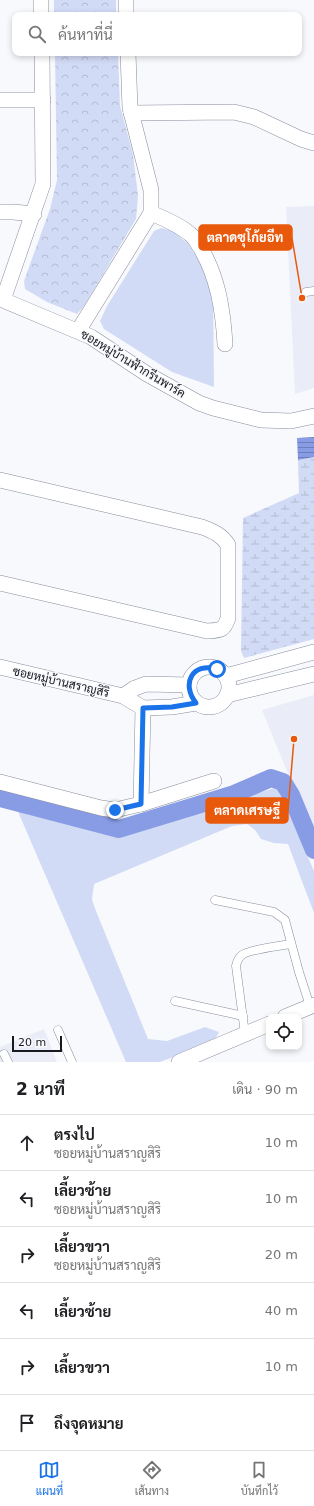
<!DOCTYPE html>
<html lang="th">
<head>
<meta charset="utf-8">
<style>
	:root { --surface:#fff; --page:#f6f6f6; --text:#202124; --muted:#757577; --line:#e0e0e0; --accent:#1a73e8 }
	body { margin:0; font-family:"DejaVu Sans",Sarabun,sans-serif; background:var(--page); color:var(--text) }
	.controls { position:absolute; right:12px; bottom:12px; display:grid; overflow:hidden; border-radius:8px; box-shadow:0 2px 6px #0003 }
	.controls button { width:36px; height:36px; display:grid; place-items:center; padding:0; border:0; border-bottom:1px solid var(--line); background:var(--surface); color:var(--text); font:20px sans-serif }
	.scale { position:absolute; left:12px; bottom:10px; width:50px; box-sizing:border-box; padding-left:4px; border:2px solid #17191f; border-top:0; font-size:11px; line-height:14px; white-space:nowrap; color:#17191f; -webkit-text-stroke:3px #f8f9fd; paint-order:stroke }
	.stop { position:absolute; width:12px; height:12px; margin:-9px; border:3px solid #1a73e8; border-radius:50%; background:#fff }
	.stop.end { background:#1a73e8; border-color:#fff; box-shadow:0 1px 4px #0008 }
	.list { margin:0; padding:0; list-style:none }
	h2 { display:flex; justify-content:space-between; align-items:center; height:52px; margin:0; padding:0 16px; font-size:17px }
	h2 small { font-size:13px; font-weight:400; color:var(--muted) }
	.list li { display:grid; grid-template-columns:26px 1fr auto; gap:12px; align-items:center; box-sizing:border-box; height:56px; padding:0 16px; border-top:1px solid var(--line) }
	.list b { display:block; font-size:15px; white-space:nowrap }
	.list p { margin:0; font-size:13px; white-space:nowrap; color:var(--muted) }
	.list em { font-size:13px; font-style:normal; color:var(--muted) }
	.icon { flex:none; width:22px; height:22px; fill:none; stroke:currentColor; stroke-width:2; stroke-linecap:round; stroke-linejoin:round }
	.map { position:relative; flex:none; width:314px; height:1062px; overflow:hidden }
	.search { position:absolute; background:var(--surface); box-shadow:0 2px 6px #0003; left:12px; right:12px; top:12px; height:44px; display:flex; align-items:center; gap:10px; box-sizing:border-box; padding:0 14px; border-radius:8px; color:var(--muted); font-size:15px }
	.sheet { height:388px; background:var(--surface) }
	nav { display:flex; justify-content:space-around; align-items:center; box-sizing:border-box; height:56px; border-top:1px solid var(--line); background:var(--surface); font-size:11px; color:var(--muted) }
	nav a { display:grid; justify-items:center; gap:2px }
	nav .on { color:var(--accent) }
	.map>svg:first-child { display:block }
</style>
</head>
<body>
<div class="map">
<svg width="314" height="1062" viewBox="0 0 314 1062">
	<defs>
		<pattern id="wetland-marsh" width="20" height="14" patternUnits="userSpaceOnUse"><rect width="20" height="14" fill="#d2dbf6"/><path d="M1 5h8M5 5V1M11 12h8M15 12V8" fill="none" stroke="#b4bbd2"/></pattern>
		<pattern id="park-crowns" width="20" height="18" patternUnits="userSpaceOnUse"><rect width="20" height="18" fill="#d2dbf6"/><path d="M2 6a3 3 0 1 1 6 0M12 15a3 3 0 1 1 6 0" fill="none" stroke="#b4bbd2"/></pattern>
		<pattern id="water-rules" width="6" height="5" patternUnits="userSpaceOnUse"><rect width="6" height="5" fill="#889ce5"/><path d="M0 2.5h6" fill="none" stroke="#6e7eb9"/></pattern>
	</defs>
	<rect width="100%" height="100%" fill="#f8f9fd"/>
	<!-- built -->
	<g fill="#eaedf7">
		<path d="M 314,206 L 314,388 L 295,394 L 286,207 Z"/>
		<path d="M 314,695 L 314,838 L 262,710 Z"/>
		<path d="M 44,1029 L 57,1062 L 0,1062 L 0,1047 Z"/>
	</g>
	<!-- grass -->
	<g fill="#d2dbf6">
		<path d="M 161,228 L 173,231 L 188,244 L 202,265 L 213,287 L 214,387 L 172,372 L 104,329 L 100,321 L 107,306 L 154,231 Z"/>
		<path d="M 278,787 L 314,871 L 314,913 L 288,844 L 274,843 L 261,839 L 255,830 L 247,824 L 232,826 L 94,884 L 92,899 L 94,906 L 148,1039 L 167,1041 L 205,1027 L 219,1032 L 214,1041 L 160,1062 L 126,1062 L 16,807 L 35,814 L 115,833 L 161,822 Z"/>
	</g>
	<!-- wetland -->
	<path fill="url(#wetland-marsh)" d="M 314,457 L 314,639 L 244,658 L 241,651 L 243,518 L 299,493 L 298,460 Z"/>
	<!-- park -->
	<g fill="url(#park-crowns)">
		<rect x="54" y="0" width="62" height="15"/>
		<path d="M 55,53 L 118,53 L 120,106 L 133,154 L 138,196 L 136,219 L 84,306 L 77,314 L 47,302 L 25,289 L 24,281 L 50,209 L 57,180 Z"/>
	</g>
	<!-- water -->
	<path fill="url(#water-rules)" d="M 314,437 L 314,457 L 298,460 L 297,438 Z"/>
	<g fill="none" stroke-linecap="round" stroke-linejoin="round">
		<!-- canal -->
		<path stroke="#889ce5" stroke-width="18" d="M 0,798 L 119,829 L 234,794 L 271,778 L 283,782 L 291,795 L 314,850"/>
		<defs>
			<g id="service">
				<path d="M 306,292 L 314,291"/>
				<path d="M 215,900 L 274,912 L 285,920 L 299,972 L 310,1006"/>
				<path d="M 175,1001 L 243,1016"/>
				<path d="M 58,1030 L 72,1062"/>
				<path d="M 245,1034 L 236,966 C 237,961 238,958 242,955 C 250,949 280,946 291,944"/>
				<path d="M 4,1054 L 8,1062"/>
			</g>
			<g id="minor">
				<path d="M 41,0 L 41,15"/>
				<path d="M 126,0 L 126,15"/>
				<path d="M 42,53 L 43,184 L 3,300 L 91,337 L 147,374 L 199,403 L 213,408 L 261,420 L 291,421 L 314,416"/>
				<path d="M 0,100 L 43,100"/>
				<path d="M 131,113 L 234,112 L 254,117 L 301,139 L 314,143"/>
				<path d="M 0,212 L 13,212 L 34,214"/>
				<path d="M 151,213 C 165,219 180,225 191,235 C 195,238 197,243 200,247 C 218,277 223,310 225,344"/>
				<path d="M 78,331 L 151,213 L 151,190 L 130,108 L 128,53"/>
				<path d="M 0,480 L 202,527 C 213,531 222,535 228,545 L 228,618 C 224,631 220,630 207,631 L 0,583"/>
				<path d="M 0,667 L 123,696 L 143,708 L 172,707 L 196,703"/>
				<circle cx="209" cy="687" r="20"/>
				<path d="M 226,676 L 314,652"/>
				<path d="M 227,695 L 314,674"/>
				<path d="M 123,696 L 135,688 L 146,684 L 189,685"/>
				<path d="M 0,782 L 101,808 L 115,810 L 141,804 L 214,781"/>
				<path d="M 141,804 L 143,708"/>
				<path d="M 285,1017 L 314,1005"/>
				<path d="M 179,1062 L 269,1024"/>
			</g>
		</defs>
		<!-- service casing -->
		<use href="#service" stroke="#888d9d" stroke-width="9"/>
		<!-- minor casing -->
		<use href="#minor" stroke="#888d9d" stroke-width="16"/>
		<!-- service -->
		<use href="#service" stroke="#fff" stroke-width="8"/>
		<!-- minor -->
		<use href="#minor" stroke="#fff" stroke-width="15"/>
	</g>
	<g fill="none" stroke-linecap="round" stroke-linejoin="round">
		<!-- route -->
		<path stroke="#1a73e8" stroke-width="5" d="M 115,810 L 141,804 L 143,708 L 172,707 L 196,703 C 181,684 192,662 217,669"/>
	</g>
	<g text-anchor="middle" stroke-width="3" stroke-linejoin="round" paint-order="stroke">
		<!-- street labels -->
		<g font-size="12" fill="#17191f" stroke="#f8f9fd">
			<text transform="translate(133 364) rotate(31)" y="4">ซอยหมู่บ้านฟ้ากรีนพาร์ค</text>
			<text transform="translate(61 682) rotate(13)" y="4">ซอยหมู่บ้านสราญสิริ</text>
		</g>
	</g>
	<!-- callouts -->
	<path fill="none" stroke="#e8590c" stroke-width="1.5" d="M302 298L292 238M294 739L288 810"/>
	<g fill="#e8590c" stroke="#f8f9fd" stroke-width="1.5">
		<circle cx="302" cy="298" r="4"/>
		<circle cx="294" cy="739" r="4"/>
	</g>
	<g fill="#e8590c" stroke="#e8590c" stroke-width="1.5">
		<rect x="199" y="225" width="93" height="25" rx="4"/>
		<rect x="206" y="798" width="82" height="25" rx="4"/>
	</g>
	<g font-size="13" text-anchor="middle" font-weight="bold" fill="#fff">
		<text x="245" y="242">ตลาดซุโก้ยอีท</text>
		<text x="247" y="815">ตลาดเศรษฐี</text>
	</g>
</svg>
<div class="controls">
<button><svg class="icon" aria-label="locate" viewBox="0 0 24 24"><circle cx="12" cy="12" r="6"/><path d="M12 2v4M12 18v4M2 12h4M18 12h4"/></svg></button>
</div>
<div class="scale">20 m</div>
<div class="stop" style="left:217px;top:669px"></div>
<div class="stop end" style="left:115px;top:810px"></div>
<div class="search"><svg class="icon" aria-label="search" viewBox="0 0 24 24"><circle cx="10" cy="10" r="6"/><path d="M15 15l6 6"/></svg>ค้นหาที่นี่</div>
</div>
<section class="sheet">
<h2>2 นาที<small>เดิน · 90 m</small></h2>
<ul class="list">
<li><svg class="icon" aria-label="ahead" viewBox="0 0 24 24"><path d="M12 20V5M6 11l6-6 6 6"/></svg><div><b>ตรงไป</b><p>ซอยหมู่บ้านสราญสิริ</p></div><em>10 m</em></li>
<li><svg class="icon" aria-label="left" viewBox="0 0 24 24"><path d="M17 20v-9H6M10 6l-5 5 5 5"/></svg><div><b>เลี้ยวซ้าย</b><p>ซอยหมู่บ้านสราญสิริ</p></div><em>10 m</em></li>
<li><svg class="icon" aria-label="right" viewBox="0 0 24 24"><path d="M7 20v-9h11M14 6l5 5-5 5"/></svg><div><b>เลี้ยวขวา</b><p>ซอยหมู่บ้านสราญสิริ</p></div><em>20 m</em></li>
<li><svg class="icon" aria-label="left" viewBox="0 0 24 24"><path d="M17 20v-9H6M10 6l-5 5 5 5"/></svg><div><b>เลี้ยวซ้าย</b></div><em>40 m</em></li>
<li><svg class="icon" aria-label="right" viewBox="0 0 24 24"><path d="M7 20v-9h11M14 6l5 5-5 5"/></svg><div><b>เลี้ยวขวา</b></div><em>10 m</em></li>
<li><svg class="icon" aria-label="arrive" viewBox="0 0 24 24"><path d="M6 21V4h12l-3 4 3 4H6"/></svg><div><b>ถึงจุดหมาย</b></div></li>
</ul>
</section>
<nav>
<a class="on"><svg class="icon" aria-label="map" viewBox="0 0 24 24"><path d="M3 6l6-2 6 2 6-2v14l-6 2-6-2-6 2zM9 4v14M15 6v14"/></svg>แผนที่</a>
<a><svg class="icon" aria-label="directions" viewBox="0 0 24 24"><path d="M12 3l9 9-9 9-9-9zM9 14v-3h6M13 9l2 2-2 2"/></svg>เส้นทาง</a>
<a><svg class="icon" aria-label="saved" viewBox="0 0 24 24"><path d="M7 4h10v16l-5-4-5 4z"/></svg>บันทึกไว้</a>
</nav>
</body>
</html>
